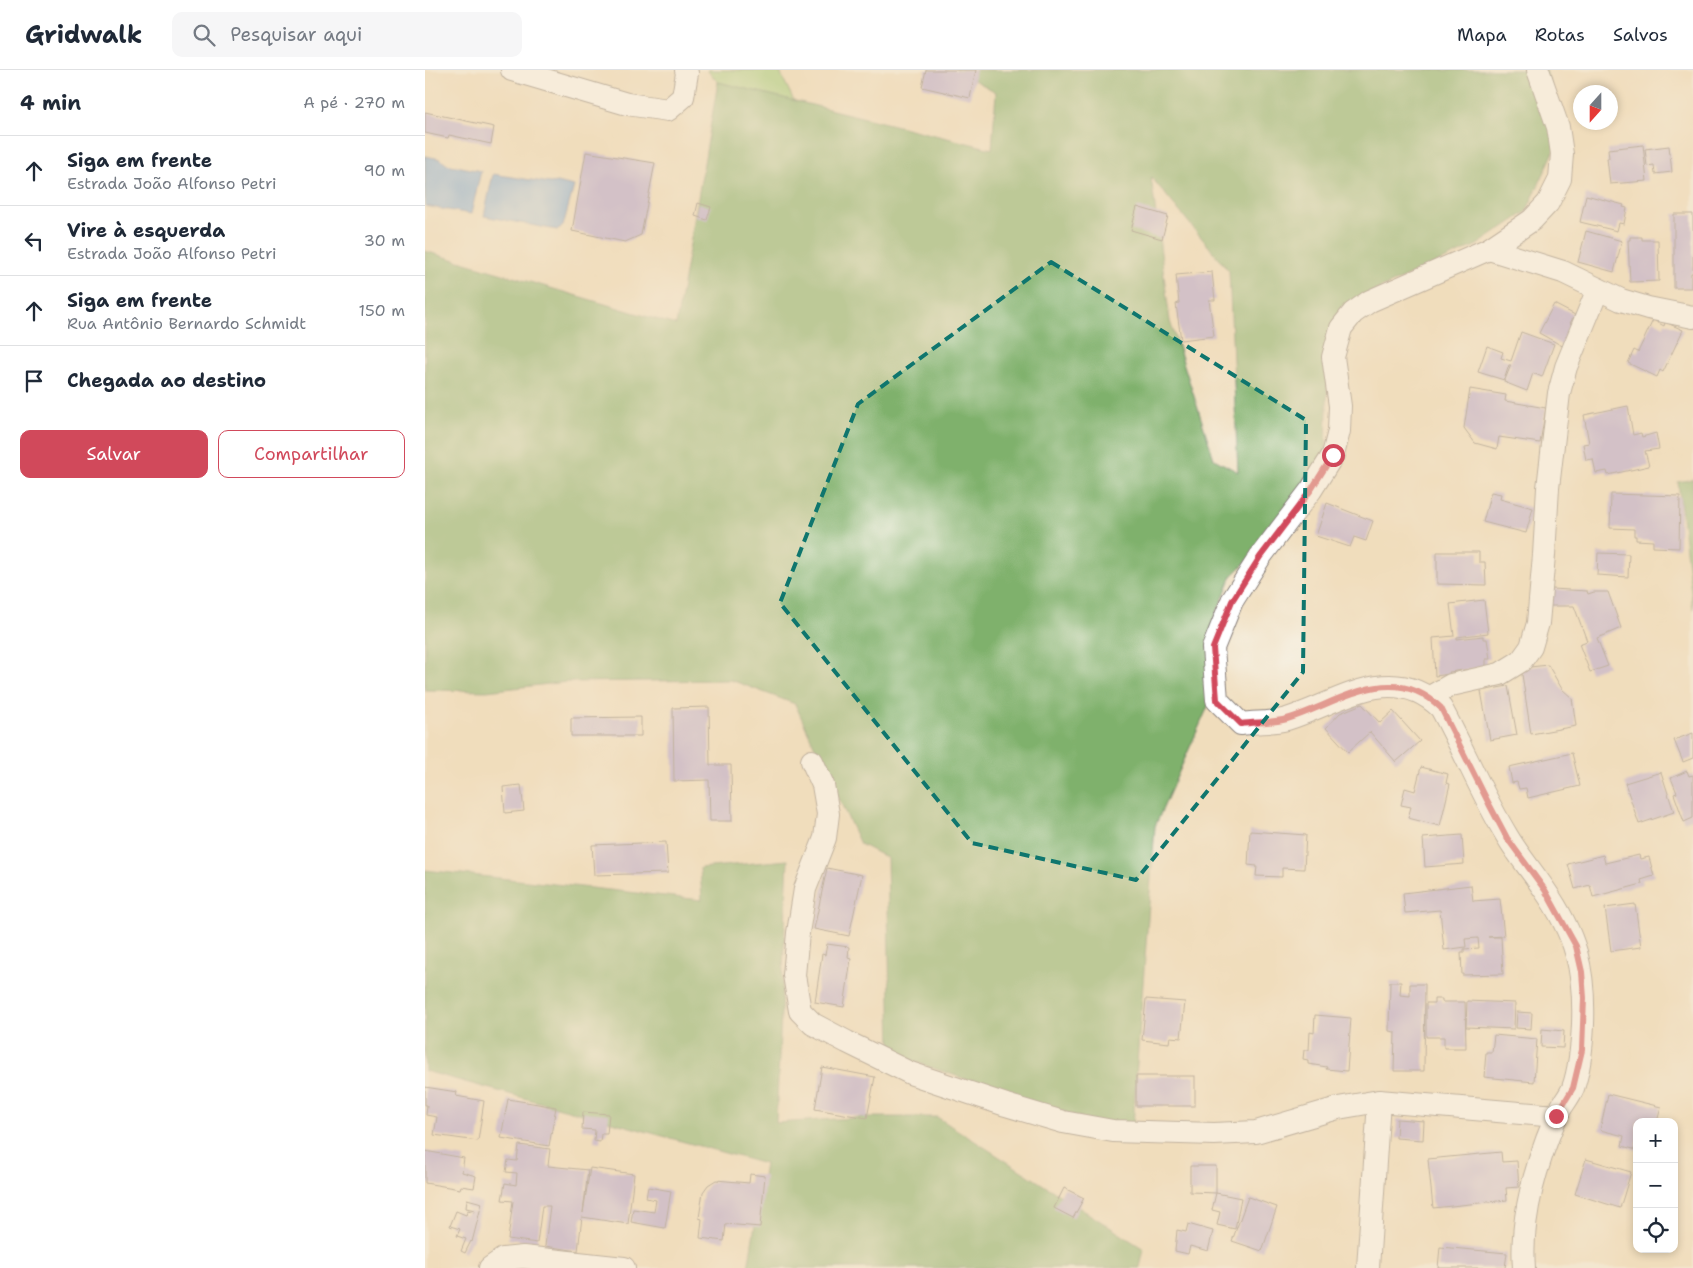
<!DOCTYPE html>
<html lang="pt">
<head>
<meta charset="utf-8">
<style>
	:root { --surface:#fff; --page:#f6f6f7; --text:#1f2937; --muted:#747a83; --line:#e0e1e3; --accent:#d1495b }
	body { margin:0; font-family:"Shantell Sans",sans-serif; background:var(--page); color:var(--text) }
	.controls { position:absolute; right:15px; bottom:15px; display:grid; overflow:hidden; border-radius:10px; box-shadow:0 2px 8px #0003 }
	.controls button { width:45px; height:45px; display:grid; place-items:center; padding:0; border:0; border-bottom:1px solid var(--line); background:var(--surface); color:var(--text); font:25px sans-serif }
	.compass { position:absolute; left:1148px; top:15px; width:45px; height:45px; border-radius:50%; background:var(--surface); box-shadow:0 2px 8px #0003; rotate:201deg }
	.stop { position:absolute; width:15px; height:15px; margin:-11px; border:4px solid #d1495b; border-radius:50%; background:#fff }
	.stop.end { background:#d1495b; border-color:#fff; box-shadow:0 1px 5px #0008 }
	.list { margin:0; padding:0; list-style:none }
	h2 { display:flex; justify-content:space-between; align-items:center; height:65px; margin:0; padding:0 20px; font-size:21px }
	h2 small { font-size:16px; font-weight:400; color:var(--muted) }
	.list li { display:grid; grid-template-columns:32px 1fr auto; gap:15px; align-items:center; box-sizing:border-box; height:70px; padding:0 20px; border-top:1px solid var(--line) }
	.list b { display:block; font-size:19px; white-space:nowrap }
	.list p { margin:0; font-size:16px; white-space:nowrap; color:var(--muted) }
	.list em { font-size:16px; font-style:normal; color:var(--muted) }
	.actions { display:flex; gap:10px; padding:15px 20px }
	.actions a { flex:1; padding:11px 0; border:1px solid var(--accent); border-radius:10px; text-align:center; font-size:18px; color:var(--accent) }
	.actions .main { background:var(--accent); color:#fff }
	.icon { flex:none; width:28px; height:28px; fill:none; stroke:currentColor; stroke-width:2; stroke-linecap:round; stroke-linejoin:round }
	.map { position:relative; flex:none; width:1268px; height:1198px; overflow:hidden }
	header { display:flex; align-items:center; gap:30px; box-sizing:border-box; height:70px; padding:0 25px; background:var(--surface); border-bottom:1px solid var(--line) }
	header strong { font-size:24px }
	nav { display:flex; gap:28px; margin-inline-start:auto; font-size:18px }
	.search { width:350px; height:45px; background:var(--page); display:flex; align-items:center; gap:12px; box-sizing:border-box; padding:0 18px; border-radius:10px; color:var(--muted); font-size:19px }
	main { display:flex }
	aside { flex:1; background:var(--surface) }
	.map>svg:first-child { display:block }
</style>
</head>
<body>
<header>
<strong>Gridwalk</strong>
<div class="search"><svg class="icon" aria-label="search" viewBox="0 0 24 24"><circle cx="10" cy="10" r="6"/><path d="M15 15l6 6"/></svg>Pesquisar aqui</div>
<nav><a>Mapa</a><a>Rotas</a><a>Salvos</a></nav>
</header>
<main>
<aside>
<h2>4 min<small>A pé · 270 m</small></h2>
<ul class="list">
<li><svg class="icon" aria-label="ahead" viewBox="0 0 24 24"><path d="M12 20V5M6 11l6-6 6 6"/></svg><div><b>Siga em frente</b><p>Estrada João Alfonso Petri</p></div><em>90 m</em></li>
<li><svg class="icon" aria-label="left" viewBox="0 0 24 24"><path d="M17 20v-9H6M10 6l-5 5 5 5"/></svg><div><b>Vire à esquerda</b><p>Estrada João Alfonso Petri</p></div><em>30 m</em></li>
<li><svg class="icon" aria-label="ahead" viewBox="0 0 24 24"><path d="M12 20V5M6 11l6-6 6 6"/></svg><div><b>Siga em frente</b><p>Rua Antônio Bernardo Schmidt</p></div><em>150 m</em></li>
<li><svg class="icon" aria-label="arrive" viewBox="0 0 24 24"><path d="M6 21V4h12l-3 4 3 4H6"/></svg><div><b>Chegada ao destino</b></div></li>
</ul>
<div class="actions"><a class="main">Salvar</a><a>Compartilhar</a></div>
</aside>
<div class="map">
<svg width="1268" height="1198" viewBox="0 0 1268 1198">
	<rect width="100%" height="100%" fill="#f7f3e8"/>
	<filter id="ink" filterUnits="userSpaceOnUse"><feTurbulence type="fractalNoise" baseFrequency=".02" numOctaves="2"/><feDisplacementMap in="SourceGraphic" scale="10" xChannelSelector="R" yChannelSelector="G"/><feConvolveMatrix kernelMatrix="1 2 1 2 8 2 1 2 1" color-interpolation-filters="sRGB"/></filter>
	<filter id="wash" filterUnits="userSpaceOnUse"><feTurbulence type="fractalNoise" baseFrequency=".0096" numOctaves="4" result="noise"/><feDisplacementMap in="SourceGraphic" scale="20" xChannelSelector="R" yChannelSelector="G"/><feGaussianBlur stdDeviation="1.12" result="paint"/><feColorMatrix in="noise" values="0 0 0 0 0 0 0 0 0 0 0 0 0 0 0 0 0 1.4 0 .05"/><feComposite in="paint" operator="in"/></filter>
	<g filter="url(#wash)">
		<rect width="100%" height="100%" fill="#f0ddbc"/>
		<!-- green -->
		<path fill="#9fce7c" stroke="#60785c" d="M 282,0 L 354,0 L 369,31 L 293,12 Z"/>
		<!-- forest -->
		<g fill="#7fb16c" stroke="#506a54" fill-rule="evenodd">
			<path d="M 531,0 L 1121,0 L 1139,60 L 1101,142 L 1052,175 L 936,227 L 903,279 L 901,386 L 845,469 L 807,506 L 791,544 L 785,632 L 730,756 L 711,1006 L 708,1059 L 680,1056 L 466,984 L 462,788 L 435,774 L 370,634 L 306,610 L 142,612 L 62,621 L 0,620 L 0,181 L 251,255 L 293,12 L 567,79 L 571,22 ZM 726,107 L 804,201 L 813,402 L 789,389 L 745,251 Z"/>
			<path d="M 1268,409 L 1268,540 L 1253,412 Z"/>
			<path d="M 363,790 L 351,1053 L 442,1047 L 512,1047 L 719,1179 L 715,1198 L 323,1198 L 340,1094 L 0,1001 L 0,800 L 277,830 L 275,798 Z"/>
		</g>
		<!-- water -->
		<g fill="#6da0d8" stroke="#48618a">
			<path d="M 0,86 L 16,89 L 21,94 L 56,101 L 46,144 L 0,136 Z"/>
			<path d="M 68,104 L 125,113 L 132,112 L 149,116 L 138,156 L 135,159 L 132,160 L 59,146 Z"/>
		</g>
		<g id="blocks">
			<!-- building -->
			<g fill="#b0a1d5">
				<path d="M 501,0 L 551,0 L 545,28 L 497,17 Z"/>
				<path d="M 0,42 L 69,57 L 66,74 L 24,65 L 23,68 L 0,63 Z"/>
				<path d="M 1218,75 L 1222,111 L 1185,114 L 1182,88 L 1184,88 L 1183,79 Z"/>
				<path d="M 1244,76 L 1247,102 L 1230,104 L 1229,95 L 1222,96 L 1220,79 Z"/>
				<path d="M 161,82 L 230,93 L 216,165 L 200,172 L 147,161 Z"/>
				<path d="M 1161,125 L 1199,135 L 1198,137 L 1202,138 L 1199,154 L 1194,153 L 1192,161 L 1155,152 Z"/>
				<path d="M 273,133 L 286,137 L 282,150 L 270,146 Z"/>
				<path d="M 712,137 L 743,146 L 737,169 L 706,160 Z"/>
				<path d="M 1249,144 L 1268,144 L 1268,203 L 1266,203 L 1266,218 L 1249,218 Z"/>
				<path d="M 1161,161 L 1197,171 L 1189,202 L 1153,192 Z"/>
				<path d="M 1205,167 L 1217,167 L 1217,170 L 1233,170 L 1234,211 L 1205,212 L 1203,170 L 1205,170 Z"/>
				<path d="M 787,202 L 790,230 L 784,230 L 789,266 L 756,270 L 751,234 L 754,233 L 751,205 Z"/>
				<path d="M 1129,234 L 1150,245 L 1145,253 L 1152,258 L 1141,278 L 1114,263 Z"/>
				<path d="M 1228,250 L 1239,256 L 1240,252 L 1258,260 L 1238,302 L 1235,300 L 1232,307 L 1203,293 L 1209,280 L 1213,282 Z"/>
				<path d="M 1096,262 L 1129,274 L 1117,307 L 1108,303 L 1102,321 L 1079,312 L 1086,295 L 1084,295 L 1079,310 L 1053,302 L 1062,276 L 1078,282 L 1076,288 L 1086,291 Z"/>
				<path d="M 1045,319 L 1081,325 L 1080,331 L 1121,338 L 1115,373 L 1074,367 L 1072,379 L 1050,373 L 1039,358 Z"/>
				<path d="M 1203,336 L 1208,365 L 1216,363 L 1217,367 L 1231,363 L 1234,379 L 1220,381 L 1224,396 L 1183,405 L 1182,401 L 1171,403 L 1168,389 L 1161,390 L 1158,374 L 1164,373 L 1159,345 Z"/>
				<path d="M 1066,422 L 1076,424 L 1075,429 L 1108,438 L 1101,463 L 1058,452 Z"/>
				<path d="M 1186,424 L 1255,426 L 1254,478 L 1228,477 L 1228,471 L 1211,470 L 1211,466 L 1209,466 L 1209,459 L 1185,458 Z"/>
				<path d="M 902,433 L 948,451 L 941,471 L 929,467 L 925,477 L 891,466 Z"/>
				<path d="M 1012,482 L 1054,482 L 1054,492 L 1060,492 L 1061,515 L 1012,514 Z"/>
				<path d="M 1173,483 L 1204,484 L 1203,507 L 1172,505 Z"/>
				<path d="M 1127,519 L 1162,521 L 1163,524 L 1169,522 L 1183,522 L 1196,558 L 1172,568 L 1183,596 L 1165,602 L 1154,574 L 1162,571 L 1149,536 L 1125,536 Z"/>
				<path d="M 1059,530 L 1063,563 L 1032,567 L 1032,569 L 1058,566 L 1058,569 L 1062,569 L 1065,589 L 1061,589 L 1061,597 L 1024,602 L 1025,604 L 1010,606 L 1008,568 L 1029,566 L 1025,534 Z"/>
				<path d="M 1123,595 L 1137,619 L 1147,628 L 1151,656 L 1106,664 L 1096,598 Z"/>
				<path d="M 1083,616 L 1092,665 L 1065,670 L 1056,621 Z"/>
				<path d="M 937,634 L 955,653 L 968,641 L 995,671 L 971,692 L 945,662 L 923,682 L 901,658 L 915,643 Z"/>
				<path d="M 284,637 L 285,695 L 306,695 L 307,751 L 285,751 L 284,710 L 249,711 L 248,638 Z"/>
				<path d="M 216,647 L 216,666 L 146,666 L 146,648 Z"/>
				<path d="M 1268,663 L 1268,688 L 1258,692 L 1249,670 Z"/>
				<path d="M 1147,683 L 1155,716 L 1103,728 L 1101,718 L 1094,719 L 1092,712 L 1087,713 L 1084,697 Z"/>
				<path d="M 996,697 L 1023,704 L 1021,713 L 1025,714 L 1015,756 L 983,748 L 986,737 L 976,735 L 980,718 L 990,721 Z"/>
				<path d="M 1262,701 L 1264,706 L 1268,705 L 1268,748 L 1259,752 L 1249,724 L 1252,723 L 1246,708 Z"/>
				<path d="M 1236,702 L 1249,742 L 1214,754 L 1200,713 Z"/>
				<path d="M 96,715 L 99,741 L 80,743 L 78,717 Z"/>
				<path d="M 825,761 L 881,765 L 879,799 L 857,798 L 857,807 L 831,806 L 832,796 L 823,795 Z"/>
				<path d="M 1037,765 L 1039,794 L 1000,797 L 998,768 Z"/>
				<path d="M 241,772 L 243,803 L 169,805 L 167,775 Z"/>
				<path d="M 1178,785 L 1180,793 L 1214,785 L 1215,789 L 1224,787 L 1229,806 L 1216,810 L 1217,814 L 1168,827 L 1165,815 L 1150,819 L 1143,794 Z"/>
				<path d="M 402,798 L 437,805 L 424,866 L 389,859 Z"/>
				<path d="M 1046,815 L 1048,831 L 1075,829 L 1079,866 L 1063,867 L 1076,867 L 1078,904 L 1037,905 L 1036,882 L 1039,882 L 1039,879 L 1054,878 L 1053,868 L 1040,869 L 1041,877 L 1019,880 L 1015,840 L 980,843 L 978,823 Z"/>
				<path d="M 1210,834 L 1216,877 L 1186,881 L 1180,838 Z"/>
				<path d="M 402,874 L 424,877 L 423,888 L 426,889 L 419,937 L 390,932 L 397,884 L 400,885 Z"/>
				<path d="M 965,912 L 976,912 L 975,925 L 985,926 L 985,914 L 1000,914 L 999,1001 L 969,1001 L 970,962 L 964,961 Z"/>
				<path d="M 721,929 L 760,932 L 756,968 L 745,967 L 744,973 L 717,970 Z"/>
				<path d="M 1009,929 L 1017,929 L 1017,932 L 1040,932 L 1041,978 L 1019,978 L 1019,967 L 1001,967 L 1001,933 L 1009,933 Z"/>
				<path d="M 1042,931 L 1090,933 L 1089,959 L 1041,957 Z"/>
				<path d="M 1092,942 L 1107,943 L 1106,959 L 1091,958 Z"/>
				<path d="M 890,945 L 926,948 L 922,1001 L 901,999 L 902,997 L 883,994 L 883,990 L 878,989 L 879,980 L 884,980 L 885,962 L 889,963 Z"/>
				<path d="M 1117,959 L 1139,961 L 1138,978 L 1116,977 Z"/>
				<path d="M 1069,965 L 1112,969 L 1109,1012 L 1059,1007 L 1061,982 L 1067,982 Z"/>
				<path d="M 397,997 L 450,1007 L 442,1048 L 390,1039 Z"/>
				<rect x="711" y="1006" width="59" height="30"/>
				<path d="M 0,1017 L 32,1022 L 31,1026 L 59,1031 L 53,1071 L 9,1065 L 12,1047 L 1,1045 L 2,1035 L 0,1035 Z"/>
				<path d="M 1183,1024 L 1236,1037 L 1232,1052 L 1212,1052 L 1212,1080 L 1197,1076 L 1199,1066 L 1175,1060 Z"/>
				<path d="M 83,1029 L 131,1037 L 124,1076 L 76,1068 Z"/>
				<path d="M 158,1042 L 184,1044 L 182,1064 L 176,1064 L 175,1072 L 169,1071 L 170,1060 L 157,1059 Z"/>
				<path d="M 972,1049 L 999,1051 L 998,1070 L 971,1068 Z"/>
				<path d="M 94,1075 L 125,1079 L 123,1096 L 163,1100 L 158,1143 L 165,1098 L 209,1104 L 203,1154 L 157,1147 L 153,1181 L 120,1176 L 125,1136 L 117,1136 L 112,1173 L 83,1169 L 88,1131 L 77,1130 L 80,1113 L 91,1115 L 92,1103 L 81,1102 L 83,1090 L 92,1091 Z"/>
				<path d="M 0,1081 L 39,1088 L 37,1102 L 51,1106 L 49,1118 L 36,1116 L 35,1119 L 0,1113 Z"/>
				<path d="M 1076,1082 L 1077,1092 L 1092,1091 L 1094,1117 L 1081,1118 L 1082,1130 L 1008,1138 L 1003,1089 Z"/>
				<path d="M 1161,1089 L 1206,1102 L 1195,1138 L 1150,1124 Z"/>
				<path d="M 765,1096 L 791,1096 L 791,1123 L 765,1122 Z"/>
				<path d="M 325,1104 L 340,1106 L 335,1157 L 301,1154 L 299,1171 L 275,1168 L 277,1149 L 274,1148 L 278,1122 L 283,1115 L 291,1110 L 324,1113 Z"/>
				<path d="M 223,1117 L 246,1121 L 240,1158 L 206,1152 L 208,1139 L 229,1142 L 231,1130 L 221,1128 Z"/>
				<path d="M 639,1118 L 659,1128 L 648,1148 L 629,1138 Z"/>
				<path d="M 791,1123 L 816,1128 L 810,1159 L 792,1155 L 795,1142 L 787,1140 Z"/>
				<path d="M 823,1127 L 852,1137 L 837,1181 L 807,1171 Z"/>
				<path d="M 42,1129 L 57,1133 L 47,1172 L 46,1171 L 40,1183 L 36,1181 L 41,1169 L 32,1166 L 35,1159 L 25,1156 L 31,1141 L 41,1145 L 43,1140 L 49,1142 L 50,1140 L 41,1138 Z"/>
				<path d="M 763,1154 L 788,1161 L 783,1181 L 765,1176 L 763,1184 L 750,1181 L 752,1160 L 761,1162 Z"/>
				<path d="M 1015,1177 L 1082,1183 L 1080,1198 L 1013,1198 Z"/>
			</g>
		</g>
	</g>
	<g filter="url(#ink)">
		<use href="#blocks" fill-opacity="0" stroke="#89807c" stroke-width="1"/>
		<g fill="none" stroke-linecap="round" stroke-linejoin="round">
			<defs>
				<g id="minor">
					<path d="M 87,0 L 202,34 L 243,40 L 258,27 L 262,3 L 261,0"/>
					<path d="M 1064,179 L 1138,202 L 1196,230 L 1223,238 L 1268,247"/>
					<path d="M 1005,627 L 1026,615 L 1075,604 L 1096,591 L 1106,577 L 1113,553 L 1119,485 L 1123,418 L 1134,323 L 1141,297 L 1173,219"/>
					<path d="M 387,691 L 398,715 L 403,744 L 400,768 L 380,819 L 373,863 L 369,905 L 375,941 L 388,954 L 422,972 L 485,1003 L 581,1035 L 638,1052 L 688,1061 L 789,1064 L 831,1062 L 913,1038 L 954,1031 L 1131,1046"/>
					<path d="M 65,1198 L 78,1189 L 98,1187 L 199,1198"/>
					<path d="M 943,1198 L 954,1031"/>
					<path d="M 1099,1198 C 1095,1147 1111,1094 1131,1047 C 1135,1037 1144,1028 1148,1018 C 1155,998 1157,975 1158,954 C 1160,899 1151,865 1119,819 C 1107,801 1093,785 1082,766 C 1057,725 1039,680 1016,638 C 967,590 914,633 862,649 C 848,653 831,652 816,654 L 792,630 L 788,578 L 807,531 L 835,487 L 886,420 L 908,385 L 914,361 L 915,336 L 908,287 L 916,258 L 928,243 L 945,231 L 1064,179 L 1107,150 L 1123,133 L 1135,109 L 1137,84 L 1133,57 L 1113,0"/>
				</g>
			</defs>
			<!-- minor casing -->
			<use href="#minor" stroke="#89807c" stroke-width="24"/>
			<!-- minor -->
			<use href="#minor" stroke="#fff" stroke-width="22"/>
		</g>
	</g>
	<g fill="none" stroke-linecap="round" stroke-linejoin="round" filter="url(#ink)">
		<!-- route -->
		<path stroke="#d1495b" stroke-width="6" d="M 908,385 L 886,420 L 835,487 L 807,531 L 788,578 L 792,630 L 816,654 C 831,652 848,653 862,649 C 914,633 967,590 1016,638 L 1064,734 L 1082,768 L 1120,820 L 1151,876 L 1157,902 L 1159,928 L 1157,980 L 1148,1018 L 1131,1046"/>
	</g>
	<!-- marked area -->
	<path d="M0 0H1268V1198H0ZM 626,192 L 881,350 L 878,602 L 711,810 L 547,773 L 355,533 L 433,334 Z" fill="#f0ddbc" fill-opacity=".55" fill-rule="evenodd"/>
	<path fill="none" stroke="#0f766e" stroke-width="4" stroke-dasharray="10 6" stroke-linejoin="round" d="M 626,192 L 881,350 L 878,602 L 711,810 L 547,773 L 355,533 L 433,334 Z"/>
</svg>
<div class="controls">
<button>+</button>
<button>−</button>
<button><svg class="icon" aria-label="locate" viewBox="0 0 24 24"><circle cx="12" cy="12" r="6"/><path d="M12 2v4M12 18v4M2 12h4M18 12h4"/></svg></button>
</div>
<svg class="compass" viewBox="-18 -18 36 36"><path d="M0-13l5 13h-10z" fill="#e53935"/><path d="M0 13l5-13h-10z" fill="#747a83"/></svg>
<div class="stop" style="left:908px;top:385px"></div>
<div class="stop end" style="left:1131px;top:1046px"></div>
</div>
</main>
</body>
</html>
